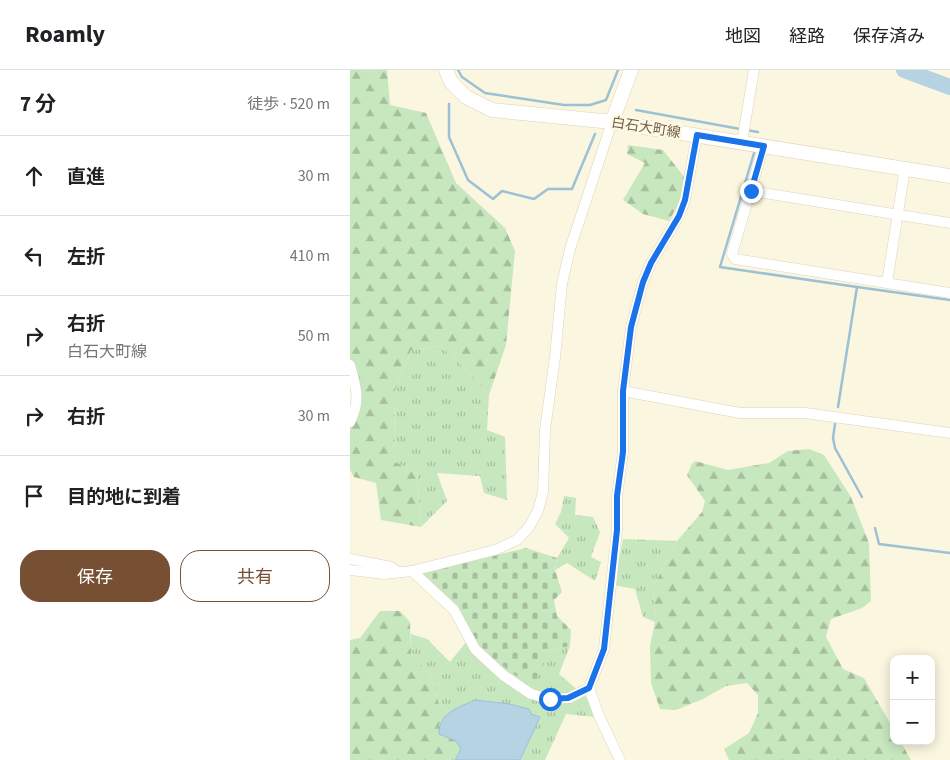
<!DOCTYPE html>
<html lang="ja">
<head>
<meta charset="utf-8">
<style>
	:root { --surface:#fff; --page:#f6f6f6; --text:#202124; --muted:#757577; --line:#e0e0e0; --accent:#775034 }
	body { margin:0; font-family:"Source Sans 3","Noto Sans JP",sans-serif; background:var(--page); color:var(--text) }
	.controls { position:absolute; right:15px; bottom:15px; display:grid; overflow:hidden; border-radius:10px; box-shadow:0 2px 12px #0003 }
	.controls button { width:45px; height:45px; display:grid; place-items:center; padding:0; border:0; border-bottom:1px solid var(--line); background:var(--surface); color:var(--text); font:25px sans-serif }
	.stop { position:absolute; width:15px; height:15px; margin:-11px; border:4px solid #1a73e8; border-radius:50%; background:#fff }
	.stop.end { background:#1a73e8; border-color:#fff; box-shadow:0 1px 5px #0008 }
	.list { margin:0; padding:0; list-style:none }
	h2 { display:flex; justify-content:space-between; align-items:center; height:65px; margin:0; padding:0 20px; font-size:21px }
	h2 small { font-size:16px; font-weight:400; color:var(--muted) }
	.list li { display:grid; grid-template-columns:32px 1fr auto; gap:15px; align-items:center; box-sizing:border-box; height:80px; padding:0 20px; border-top:1px solid var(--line) }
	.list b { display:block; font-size:19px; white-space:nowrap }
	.list p { margin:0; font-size:16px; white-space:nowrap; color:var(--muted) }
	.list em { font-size:16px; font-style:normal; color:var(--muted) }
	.actions { display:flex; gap:10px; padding:15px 20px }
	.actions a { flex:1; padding:11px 0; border:1px solid var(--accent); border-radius:20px; text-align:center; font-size:18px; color:var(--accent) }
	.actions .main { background:var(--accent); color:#fff }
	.icon { flex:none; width:28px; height:28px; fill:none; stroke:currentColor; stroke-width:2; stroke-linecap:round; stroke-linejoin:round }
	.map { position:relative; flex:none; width:600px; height:690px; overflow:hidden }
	header { display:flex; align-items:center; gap:30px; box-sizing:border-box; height:70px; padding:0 25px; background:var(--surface); border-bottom:1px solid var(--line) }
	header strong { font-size:24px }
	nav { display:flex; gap:28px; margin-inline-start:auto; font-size:18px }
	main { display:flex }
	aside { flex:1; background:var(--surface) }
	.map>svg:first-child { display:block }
</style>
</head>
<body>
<header>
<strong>Roamly</strong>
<nav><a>地図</a><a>経路</a><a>保存済み</a></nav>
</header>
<main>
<aside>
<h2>7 分<small>徒歩 · 520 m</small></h2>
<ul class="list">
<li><svg class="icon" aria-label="ahead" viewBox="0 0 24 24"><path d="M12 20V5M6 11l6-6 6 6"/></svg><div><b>直進</b></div><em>30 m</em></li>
<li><svg class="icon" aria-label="left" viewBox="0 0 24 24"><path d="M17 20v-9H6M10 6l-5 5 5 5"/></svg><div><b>左折</b></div><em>410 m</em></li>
<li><svg class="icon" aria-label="right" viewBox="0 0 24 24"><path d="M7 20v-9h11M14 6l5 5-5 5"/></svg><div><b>右折</b><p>白石大町線</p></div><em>50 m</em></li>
<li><svg class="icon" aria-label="right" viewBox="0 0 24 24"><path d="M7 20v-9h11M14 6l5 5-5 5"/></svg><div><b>右折</b></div><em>30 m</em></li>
<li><svg class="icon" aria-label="arrive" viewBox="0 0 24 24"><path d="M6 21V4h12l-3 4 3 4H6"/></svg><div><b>目的地に到着</b></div></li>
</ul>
<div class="actions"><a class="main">保存</a><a>共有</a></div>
</aside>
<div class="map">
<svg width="600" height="690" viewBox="0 0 600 690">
	<defs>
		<pattern id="grass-tufts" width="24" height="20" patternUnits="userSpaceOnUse" patternTransform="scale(1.25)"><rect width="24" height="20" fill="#c7e7bf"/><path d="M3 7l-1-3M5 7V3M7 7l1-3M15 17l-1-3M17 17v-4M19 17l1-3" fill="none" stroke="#a6be9d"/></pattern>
		<pattern id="forest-firs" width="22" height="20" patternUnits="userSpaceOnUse" patternTransform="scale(1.25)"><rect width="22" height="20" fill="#c7e7bf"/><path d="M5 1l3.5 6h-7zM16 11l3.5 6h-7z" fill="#a6be9d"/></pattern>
		<pattern id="cemetery-stones" width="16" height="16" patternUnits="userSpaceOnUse" patternTransform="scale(1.25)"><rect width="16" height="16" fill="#c7e7bf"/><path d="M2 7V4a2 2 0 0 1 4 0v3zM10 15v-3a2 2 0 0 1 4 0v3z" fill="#a6be9d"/></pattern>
	</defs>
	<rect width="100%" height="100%" fill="#fbf6df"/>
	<!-- grass -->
	<g fill="url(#grass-tufts)">
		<path d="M 91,276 L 118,301 L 139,325 L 137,360 L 155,367 L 157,430 L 134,423 L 130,406 L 87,403 L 97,431 L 71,457 L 67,403 L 45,392 L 44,323 L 61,280 Z"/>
		<path d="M 214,426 L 226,428 L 225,445 L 243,447 L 250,462 L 241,487 L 251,492 L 245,511 L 217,493 L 205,500 L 207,488 L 219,468 L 205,454 L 211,442 Z"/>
		<path d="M 273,469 L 327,471 L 303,517 L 305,552 L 293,547 L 285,519 L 264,515 Z"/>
		<path d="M 61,564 L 77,569 L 100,592 L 121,566 L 200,580 L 220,576 L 209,604 L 237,628 L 245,647 L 216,644 L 195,690 L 170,690 L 190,647 L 180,644 L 179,639 L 161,634 L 125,630 L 98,643 L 89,634 L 80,604 L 61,584 Z"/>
	</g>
	<!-- forest -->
	<g fill="url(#forest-firs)">
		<path d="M 0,0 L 37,0 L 40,35 L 76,43 L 106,113 L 155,158 L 165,181 L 156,275 L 139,325 L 118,301 L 91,276 L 61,280 L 44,323 L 45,392 L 67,403 L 71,457 L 31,450 L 26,413 L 4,407 L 0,400 L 0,349 L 3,338 L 0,312 Z"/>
		<path d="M 278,75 L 313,80 L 335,108 L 330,131 L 319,151 L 293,144 L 273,130 L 295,93 L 277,84 Z"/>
		<path d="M 459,379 L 474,385 L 501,427 L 519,473 L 521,531 L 512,538 L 481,549 L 476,567 L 493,599 L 514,608 L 544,660 L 544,671 L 550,671 L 561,690 L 379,690 L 374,679 L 399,663 L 408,643 L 408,625 L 397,613 L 376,616 L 353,629 L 326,640 L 310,639 L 301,613 L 300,576 L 305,552 L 303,517 L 327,471 L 352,442 L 355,431 L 337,405 L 342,394 L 345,391 L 378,400 L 419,393 L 438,381 Z"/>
		<path d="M 30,541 L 50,541 L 60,552 L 61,584 L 80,604 L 89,634 L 98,643 L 89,655 L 106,671 L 111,679 L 105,690 L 0,690 L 0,570 L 10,568 Z"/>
	</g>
	<!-- cemetery -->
	<path fill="url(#cemetery-stones)" d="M 176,478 L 207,488 L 205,500 L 212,522 L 204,530 L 207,546 L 221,560 L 220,576 L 200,580 L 183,618 L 131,580 L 121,566 L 109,539 L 72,503 Z"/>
	<!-- water -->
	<path fill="#b5d3e3" stroke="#9cc0d4" d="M 125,630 L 160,634 L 179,639 L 181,644 L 190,647 L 170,690 L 105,690 L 111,679 L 106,671 L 89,664 C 89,642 108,638 125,630 Z"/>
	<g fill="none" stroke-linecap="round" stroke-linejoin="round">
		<!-- stream -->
		<g stroke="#9cc0d4" stroke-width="2.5">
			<path d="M 108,0 L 112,7 L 135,23 L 214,35 L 240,35 L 256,30 L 268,0"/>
			<path d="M 99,34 L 99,67 L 118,110 L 143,129 L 152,121 L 184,129 L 198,119 L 222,119 L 245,64"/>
			<path d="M 286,40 L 390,59"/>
			<path d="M 396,60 L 408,62"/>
			<path d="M 404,83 L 370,197 L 507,217 L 488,337"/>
			<path d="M 507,217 L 600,230"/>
			<path d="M 485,354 L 483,368 L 485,378 L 512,427"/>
			<path d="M 525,458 L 529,474 L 600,483"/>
		</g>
		<!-- river -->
		<path stroke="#b5d3e3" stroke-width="16" d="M 554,0 L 600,17"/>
		<defs>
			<g id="street">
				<path d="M 392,72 L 404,0"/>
				<path d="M 414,75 L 382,184 L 385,189 L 600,223"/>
				<path d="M 401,121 L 600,153"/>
				<path d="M 537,213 L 555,98"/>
				<path d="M 0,295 C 6,317 11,330 0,352"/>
				<path d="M 273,321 L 390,343 L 455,343 L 600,363"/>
				<path d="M 0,489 L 41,497 L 48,502"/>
				<path d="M 0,500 L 34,504 L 62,501 L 145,480 L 167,470 L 179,457 L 188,441 L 193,422 L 195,360 L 205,287 L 212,214 L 220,179 L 262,52"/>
				<path d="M 62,501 L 104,540 L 125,579 L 153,605 L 181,624 L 200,629 L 219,628 L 239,618"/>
				<path d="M 270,690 L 249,646 L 239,618 L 254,579 L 267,460 L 267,426 L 273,382 L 273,321 L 281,257 L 293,212 L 301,193 L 329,146 L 335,130 L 347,65"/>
			</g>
			<g id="secondary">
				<path d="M 96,0 L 101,12 L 116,27 L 142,40 L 262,52 L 600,106"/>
				<path d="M 262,52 L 281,0"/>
			</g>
		</defs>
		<!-- street casing -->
		<use href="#street" stroke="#ded3bc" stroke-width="11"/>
		<!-- secondary casing -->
		<use href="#secondary" stroke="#e0d2b7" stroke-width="15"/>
		<!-- street -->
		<use href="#street" stroke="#fff" stroke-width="10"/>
		<!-- secondary -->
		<use href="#secondary" stroke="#fff" stroke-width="14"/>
	</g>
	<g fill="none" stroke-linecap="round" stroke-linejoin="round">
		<!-- route -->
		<path stroke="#1a73e8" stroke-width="6" d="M 200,629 L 218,628 L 239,618 L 254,579 L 267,460 L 267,426 L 273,382 L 273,321 L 281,257 L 293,212 L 301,193 L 329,146 L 335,130 L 347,65 L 414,76 L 401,121"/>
	</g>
	<g text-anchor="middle" stroke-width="5" stroke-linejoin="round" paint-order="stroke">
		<!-- street labels -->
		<g font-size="14" fill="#705e48" stroke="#fef9e5">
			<text transform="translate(296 57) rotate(9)" y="5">白石大町線</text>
		</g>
	</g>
</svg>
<div class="controls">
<button>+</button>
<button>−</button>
</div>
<div class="stop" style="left:200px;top:629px"></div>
<div class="stop end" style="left:401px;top:121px"></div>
</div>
</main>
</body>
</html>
